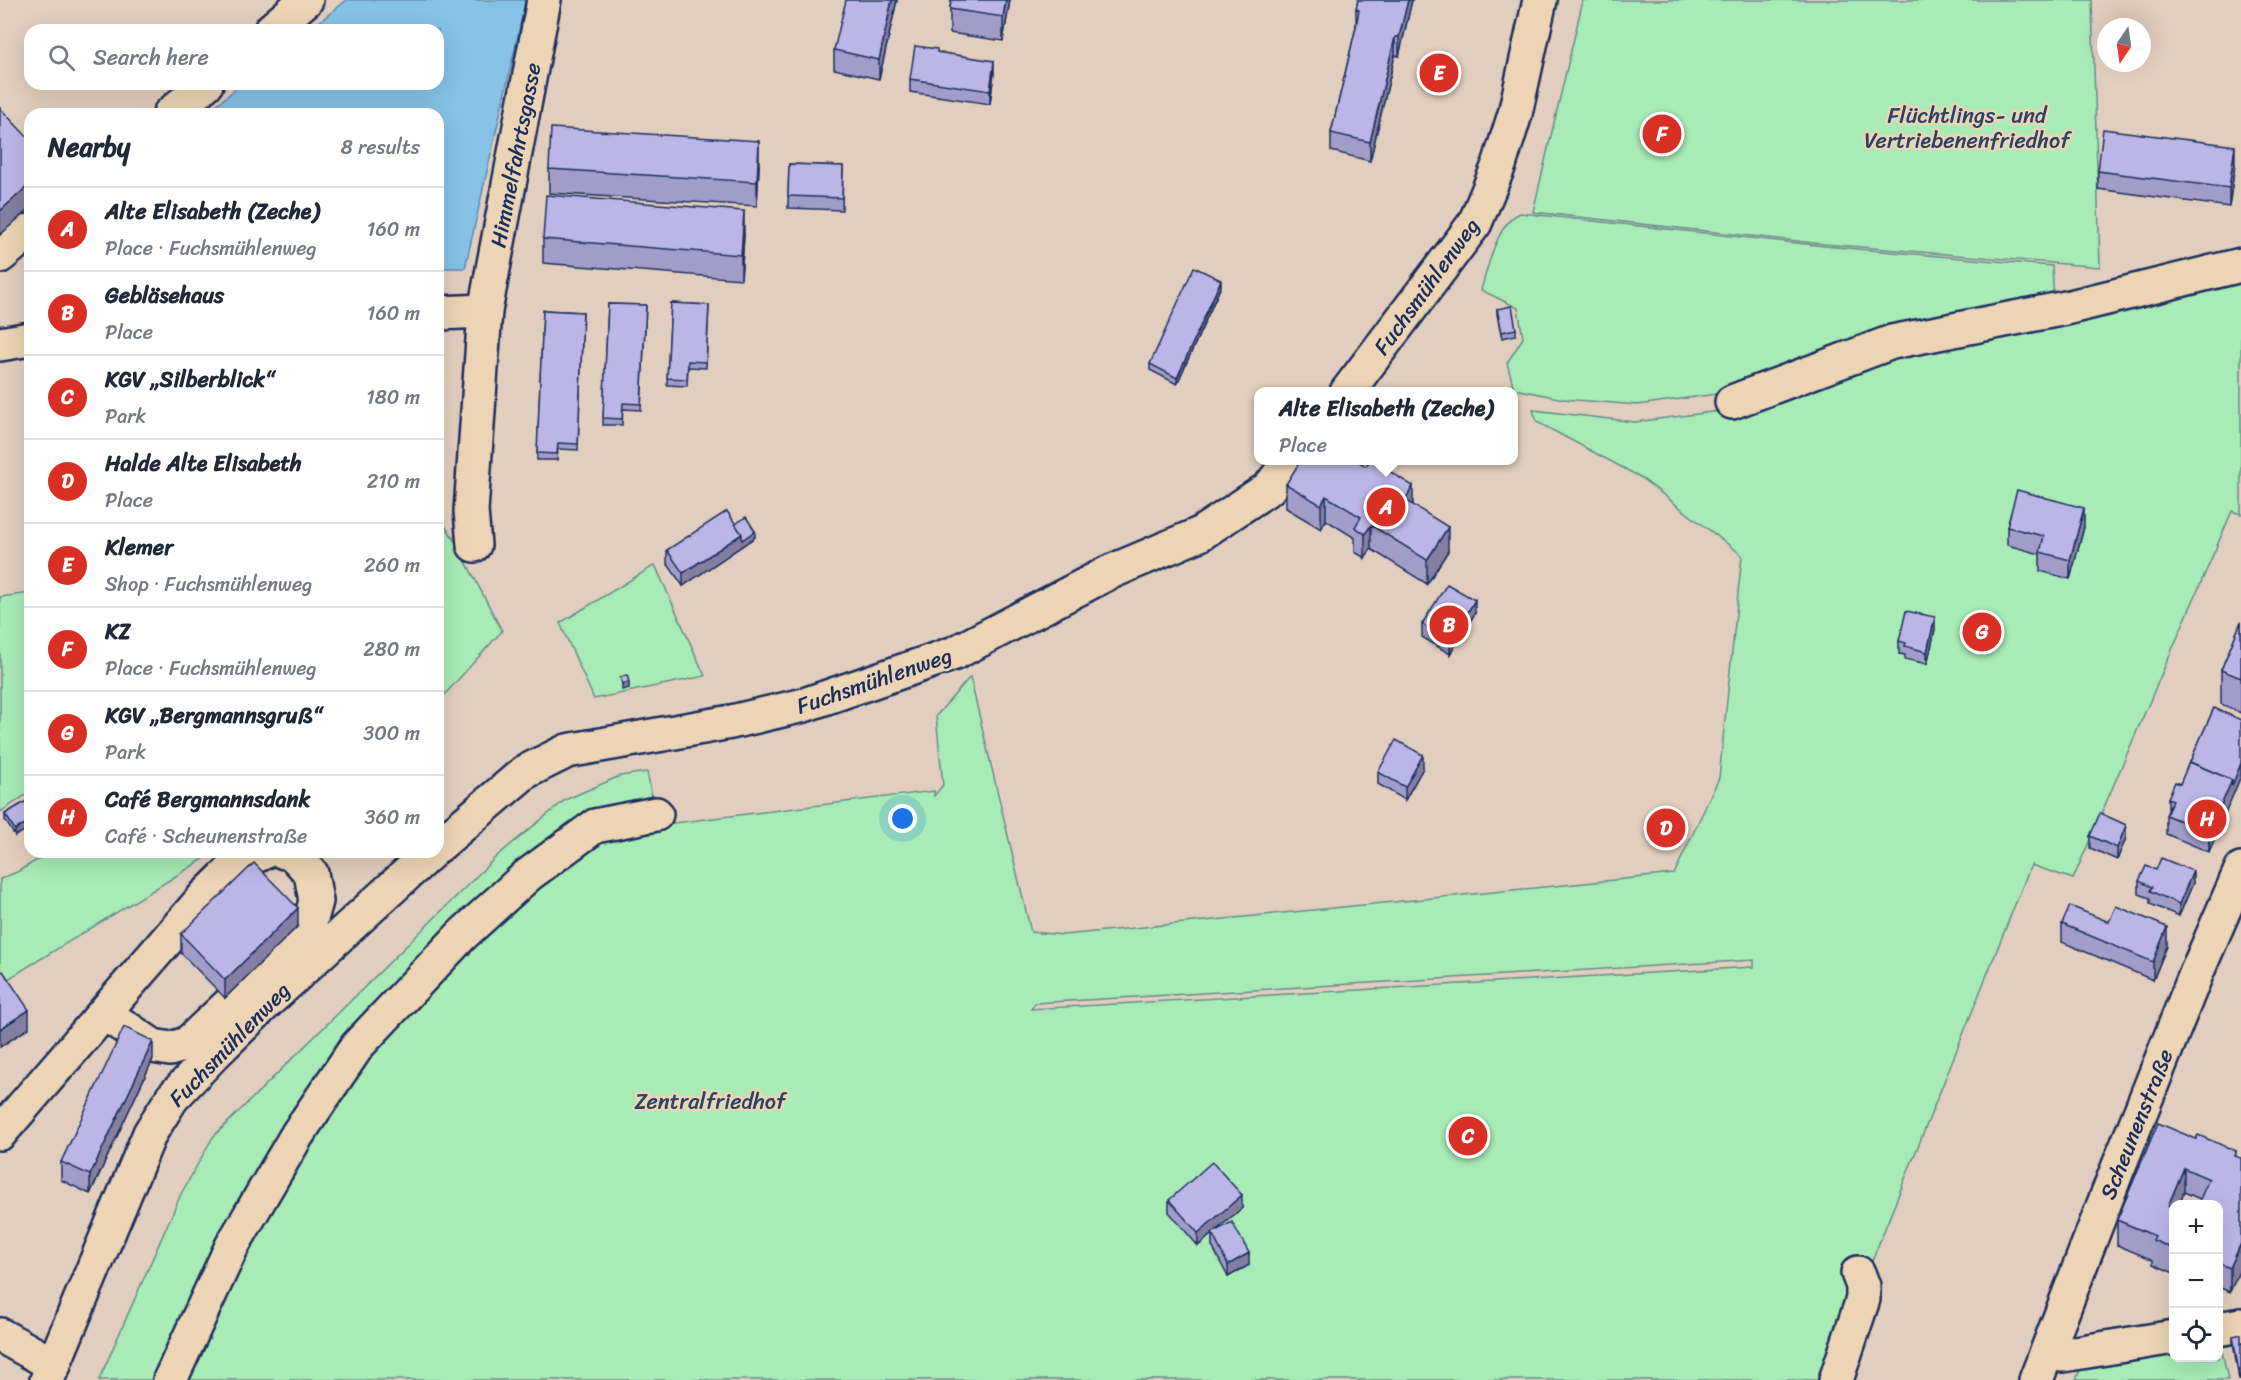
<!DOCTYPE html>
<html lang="en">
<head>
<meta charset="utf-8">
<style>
	:root { --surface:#fff; --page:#f2f2f3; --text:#1f2937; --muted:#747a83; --line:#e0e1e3; --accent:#d93025 }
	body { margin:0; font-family:Sriracha,sans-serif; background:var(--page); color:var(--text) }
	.controls { position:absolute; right:18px; bottom:18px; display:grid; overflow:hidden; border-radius:12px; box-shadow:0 6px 24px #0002 }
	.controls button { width:54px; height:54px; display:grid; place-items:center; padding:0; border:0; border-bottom:2px solid var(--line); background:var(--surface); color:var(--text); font:30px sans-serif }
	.compass { position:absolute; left:2097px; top:18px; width:54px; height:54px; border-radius:50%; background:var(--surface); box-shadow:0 6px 24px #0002; rotate:193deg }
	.you { position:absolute; left:903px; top:819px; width:21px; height:21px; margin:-15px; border:4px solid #fff; border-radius:50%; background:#1a73e8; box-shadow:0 0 0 9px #1a73e833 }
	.badge { display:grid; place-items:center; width:39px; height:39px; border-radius:50%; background:var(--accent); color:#fff; font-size:20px; font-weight:700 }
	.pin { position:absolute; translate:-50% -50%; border:3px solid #fff; box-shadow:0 2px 6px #0006 }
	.popup { position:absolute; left:1254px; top:387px; width:264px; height:78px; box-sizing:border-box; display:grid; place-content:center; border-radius:12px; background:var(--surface); filter:drop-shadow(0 2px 4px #0005); font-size:20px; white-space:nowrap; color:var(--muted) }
	.popup b { font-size:22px; color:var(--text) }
	.popup::after { content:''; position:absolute; left:50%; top:100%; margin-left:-12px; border:12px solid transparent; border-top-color:var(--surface) }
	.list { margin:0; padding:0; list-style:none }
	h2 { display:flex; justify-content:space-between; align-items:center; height:78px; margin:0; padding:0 24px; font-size:26px }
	h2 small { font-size:20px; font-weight:400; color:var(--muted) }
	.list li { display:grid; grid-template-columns:39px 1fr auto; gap:18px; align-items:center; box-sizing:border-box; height:84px; padding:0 24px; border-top:2px solid var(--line) }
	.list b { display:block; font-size:22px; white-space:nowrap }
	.list p { margin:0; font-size:20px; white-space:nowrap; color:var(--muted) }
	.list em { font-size:20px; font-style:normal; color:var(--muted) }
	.icon { flex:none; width:33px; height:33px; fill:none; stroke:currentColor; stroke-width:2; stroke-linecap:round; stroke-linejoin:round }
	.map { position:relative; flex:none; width:2241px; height:1380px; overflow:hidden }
	.search { position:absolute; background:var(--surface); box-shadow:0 6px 24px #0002; left:24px; top:24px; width:420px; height:66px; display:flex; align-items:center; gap:15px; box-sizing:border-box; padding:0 21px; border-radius:18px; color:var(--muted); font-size:22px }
	.panel { position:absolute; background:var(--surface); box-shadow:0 6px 24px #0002; left:24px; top:108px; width:420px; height:750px; border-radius:18px }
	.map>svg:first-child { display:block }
</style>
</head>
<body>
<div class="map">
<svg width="2241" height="1380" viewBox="0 0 2241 1380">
	<rect width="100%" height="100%" fill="#e2cebe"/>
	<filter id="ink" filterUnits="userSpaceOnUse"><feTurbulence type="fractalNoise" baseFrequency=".0167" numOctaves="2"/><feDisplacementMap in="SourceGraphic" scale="12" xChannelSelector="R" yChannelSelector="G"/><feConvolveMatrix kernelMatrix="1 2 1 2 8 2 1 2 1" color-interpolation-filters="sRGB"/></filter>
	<g filter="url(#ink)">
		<!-- green -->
		<g fill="#a8ebb6" stroke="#628d8a" stroke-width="1.5" fill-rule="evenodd">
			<path d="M 1583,0 L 2092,0 L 2100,267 L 1824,244 L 1533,212 Z"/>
			<path d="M 1520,213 L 1824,246 L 2052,266 L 2054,305 L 1730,392 L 1638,405 L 1564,399 L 1514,389 L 1507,363 L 1523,338 L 1518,308 L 1481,290 C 1488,267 1497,223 1520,213 Z"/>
			<path d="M 2241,270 L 2241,514 L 2232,511 L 2073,879 L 2031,865 L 1872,1261 L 1874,1299 L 1841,1380 L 99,1380 L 181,1194 L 213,1137 L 497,856 L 565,800 L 620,776 L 647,772 L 658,825 L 934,791 L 934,796 L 943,785 L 936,716 L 970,677 L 1031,932 L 1064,935 L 1674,874 L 1719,778 L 1742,555 L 1640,477 L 1537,422 L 1533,410 L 1635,422 L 1735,409 L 1814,377 ZM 1754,960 L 1754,967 L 1031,1009 L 1035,1003 Z"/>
			<path d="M 438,515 L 455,541 L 502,631 L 438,702 Z"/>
			<path d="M 655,565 L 705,676 L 594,699 L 560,623 Z"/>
			<path d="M 30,593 L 30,792 L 0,812 L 0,597 Z"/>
			<path d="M 51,852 L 215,852 L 0,984 L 0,879 L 17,872 Z"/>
			<path d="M 2219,1337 L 2228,1380 L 2076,1380 L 2083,1362 L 2173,1345 L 2174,1358 L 2218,1358 Z"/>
		</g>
		<!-- water -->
		<path fill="#85c2e5" stroke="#5b87af" stroke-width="1.5" d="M 347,0 L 526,0 L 465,268 L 438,268 L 438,114 L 205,114 L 242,84 L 438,84 L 438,30 L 309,30 Z"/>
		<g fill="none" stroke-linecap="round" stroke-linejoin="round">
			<defs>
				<g id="minor">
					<path d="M 271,30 L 306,0"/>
					<path d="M 170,114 L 206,84"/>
					<path d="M 0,256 L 30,231"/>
					<path d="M 438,313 L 485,311"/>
					<path d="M 0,344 L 30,339"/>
					<path d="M 1347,392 L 1475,223 L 1499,165 L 1515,114 L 1540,0"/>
					<path d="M 1732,402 L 1892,342 L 2066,308 L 2241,265"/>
					<path d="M 474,545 L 471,511 L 485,311 L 544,0"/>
					<path d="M 438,846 L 525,772 L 567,751 L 731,722 L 804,705 L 955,653 L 1108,573 L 1200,534 L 1269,488 L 1291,460"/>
					<path d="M 104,1013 L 153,1046 L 170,1049 L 187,1044 L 308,930 L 316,901 L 311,873 L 292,853 L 284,852"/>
					<path d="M 0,1133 L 205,896 L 238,864 L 264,852"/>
					<path d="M 2218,1329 L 2241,1325"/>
					<path d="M 0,1335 L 54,1365"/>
					<path d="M 2046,1354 L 2063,1355 L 2174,1337"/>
					<path d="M 47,1380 L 150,1133 L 172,1098 L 214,1054 L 268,1001 L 431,852"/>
					<path d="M 170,1380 L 232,1246 L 297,1135 L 358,1045 L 462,935 L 528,875 L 595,826 L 656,814"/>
					<path d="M 1836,1380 L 1863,1299 L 1863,1286 L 1858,1273"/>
					<path d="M 2036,1380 L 2116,1173 L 2196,974 L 2241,870"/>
				</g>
			</defs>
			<!-- minor casing -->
			<use href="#minor" stroke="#1b2f5e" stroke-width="38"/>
			<!-- minor -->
			<use href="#minor" stroke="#ecd4b4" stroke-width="33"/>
		</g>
		<!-- wall -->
		<g fill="#a29dc8" stroke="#1b2f5e" stroke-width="1.5">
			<path d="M 897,0 L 879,79 L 834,69 L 834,50 Z"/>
			<path d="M 951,0 L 1010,0 L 1003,41 L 950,33 L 950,9 Z"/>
			<path d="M 1358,0 L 1412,0 L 1399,56 L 1395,55 L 1370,161 L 1331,151 L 1331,133 L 1356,27 L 1356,9 Z"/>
			<path d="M 937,52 L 994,73 L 990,104 L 910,92 L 910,79 Z"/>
			<path d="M 789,164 L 843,166 L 842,210 L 788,208 Z"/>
			<path d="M 2235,164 L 2229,207 L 2098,189 L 2098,171 Z"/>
			<path d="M 759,165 L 757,206 L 549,193 L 549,169 Z"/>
			<path d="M 744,235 L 741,279 L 543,263 L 543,239 Z"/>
			<path d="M 1221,286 L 1177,384 L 1150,370 L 1150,364 Z"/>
			<path d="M 671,303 L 709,305 L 706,368 L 688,367 L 687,386 L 667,385 Z"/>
			<path d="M 608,304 L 646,305 L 641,410 L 623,409 L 622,425 L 603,425 Z"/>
			<path d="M 1497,309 L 1516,329 L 1516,335 L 1502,338 L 1497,315 Z"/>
			<path d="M 543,310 L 583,312 L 578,450 L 558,449 L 557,460 L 537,460 Z"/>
			<path d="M 1286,484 L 1413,505 L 1448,551 L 1427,584 L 1371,549 L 1365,558 L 1355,552 L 1355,538 L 1326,520 L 1321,529 L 1286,508 Z"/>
			<path d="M 735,524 L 755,537 L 683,586 L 667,563 L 667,550 Z"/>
			<path d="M 2007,527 L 2084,527 L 2070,579 L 2040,571 L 2040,554 L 2007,545 Z"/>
			<path d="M 1475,613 L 1450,654 L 1422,637 L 1422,624 Z"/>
			<path d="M 2241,622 L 2241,713 L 2221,704 L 2221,670 Z"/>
			<path d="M 1935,630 L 1927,664 L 1905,659 L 1905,655 L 1899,654 L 1899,641 Z"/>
			<path d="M 2214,708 L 2209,852 L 2166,834 L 2166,815 L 2168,811 L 2168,798 L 2180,784 L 2190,762 Z"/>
			<path d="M 1423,768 L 1405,800 L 1378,784 L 1378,772 Z"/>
			<path d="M 30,799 L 15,836 L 5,820 L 5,814 Z"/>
			<path d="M 2090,836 L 2126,838 L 2117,860 L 2090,848 Z"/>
			<path d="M 2156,870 L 2193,883 L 2179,916 L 2150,904 L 2150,898 L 2139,894 L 2139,881 Z"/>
			<path d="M 2109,922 L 2167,946 L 2153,980 L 2062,942 L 2062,924 Z"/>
			<path d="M 298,926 L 225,998 L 181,953 L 181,934 Z"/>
			<path d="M 153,1059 L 90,1194 L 61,1180 L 61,1162 Z"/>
			<path d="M 2196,1139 L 2236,1151 L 2230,1292 L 2218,1287 L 2218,1204 L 2200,1199 L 2184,1192 L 2174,1204 L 2174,1273 L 2153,1264 L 2153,1260 L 2117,1245 L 2117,1220 Z"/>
			<path d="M 1169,1200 L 1242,1208 L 1214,1232 L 1249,1265 L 1228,1277 L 1212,1246 L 1212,1234 L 1198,1246 L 1169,1212 Z"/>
			<path d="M 2233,1336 L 2241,1380 L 2239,1380 L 2233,1342 Z"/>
		</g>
		<!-- shaded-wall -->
		<g fill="#847fa2" stroke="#1b2f5e" stroke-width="1.5">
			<path d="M 892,0 L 897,0 L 879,79 L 879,60 Z"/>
			<path d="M 1006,0 L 1010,0 L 1003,41 L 1003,17 Z"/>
			<path d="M 1408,0 L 1412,0 L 1399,56 L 1399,37 Z"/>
			<path d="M 1395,37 L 1395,55 L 1370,161 L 1370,142 Z"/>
			<path d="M 994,61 L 994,73 L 990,104 L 990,91 Z"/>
			<path d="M 759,141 L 759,165 L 757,206 L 757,182 Z"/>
			<path d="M 2235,146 L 2235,164 L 2229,207 L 2229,188 Z"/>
			<path d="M 30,184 L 30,208 L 0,235 L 0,211 Z"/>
			<path d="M 744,211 L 744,235 L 741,279 L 741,255 Z"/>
			<path d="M 1221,280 L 1221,286 L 1177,384 L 1177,378 Z"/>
			<path d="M 1413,486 L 1413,511 L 1405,500 Z"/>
			<path d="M 1326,496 L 1326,520 L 1321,529 L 1321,505 Z"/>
			<path d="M 2084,508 L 2084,527 L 2070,579 L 2070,560 Z"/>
			<path d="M 1371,525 L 1371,549 L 1365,558 L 1365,534 Z"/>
			<path d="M 1448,527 L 1448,551 L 1427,584 L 1427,560 Z"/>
			<path d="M 755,531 L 755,537 L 683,586 L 683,573 L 742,534 Z"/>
			<path d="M 1475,600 L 1475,613 L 1450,654 L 1450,641 Z"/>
			<path d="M 1935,617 L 1935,630 L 1927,664 L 1927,652 Z"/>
			<path d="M 629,682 L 629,688 L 622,690 L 622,684 Z"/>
			<path d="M 1423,755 L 1423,768 L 1405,800 L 1405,787 Z"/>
			<path d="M 2241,763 L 2241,776 L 2209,852 L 2209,833 L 2232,780 Z"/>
			<path d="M 30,821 L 30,828 L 15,836 L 15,830 Z"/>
			<path d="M 2126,825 L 2126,838 L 2117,860 L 2117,848 Z"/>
			<path d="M 2193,871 L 2193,883 L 2179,916 L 2179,904 Z"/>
			<path d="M 298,908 L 298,926 L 225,998 L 225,980 Z"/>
			<path d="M 2167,927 L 2167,946 L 2153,980 L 2153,962 Z"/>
			<path d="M 29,1010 L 29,1028 L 0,1047 L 0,1029 Z"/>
			<path d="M 153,1041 L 153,1059 L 90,1194 L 90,1175 Z"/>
			<path d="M 2184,1168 L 2184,1192 L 2179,1204 L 2174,1204 L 2174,1217 L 2168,1206 Z"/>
			<path d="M 1242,1195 L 1242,1208 L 1198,1246 L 1198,1233 Z"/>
			<path d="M 2241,1243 L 2241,1267 L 2230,1292 L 2230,1268 Z"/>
			<path d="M 1249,1253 L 1249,1265 L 1228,1277 L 1228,1265 Z"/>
		</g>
		<!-- building -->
		<g fill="#bcb6e8" stroke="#1b2f5e" stroke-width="1.5">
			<path d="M 846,0 L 892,0 L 879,60 L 834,50 Z"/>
			<path d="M 951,0 L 1006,0 L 1003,17 L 950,9 Z"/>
			<path d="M 1358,0 L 1408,0 L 1399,37 L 1395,37 L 1370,142 L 1331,133 L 1356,27 L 1359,10 L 1356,9 Z"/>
			<path d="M 915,46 L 937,49 L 937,52 L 994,61 L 990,91 L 910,79 Z"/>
			<path d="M 0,108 L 30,140 L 28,143 L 30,146 L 30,184 L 0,211 Z"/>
			<path d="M 551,128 L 759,141 L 757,182 L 549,169 Z"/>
			<path d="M 2103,129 L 2235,146 L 2229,188 L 2098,171 Z"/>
			<path d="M 789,164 L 843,166 L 842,198 L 788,196 Z"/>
			<path d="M 546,195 L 744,211 L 741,255 L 543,239 Z"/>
			<path d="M 1194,267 L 1221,280 L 1177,378 L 1150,364 Z"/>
			<path d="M 671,303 L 709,305 L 706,362 L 688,361 L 687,379 L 667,378 Z"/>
			<path d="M 608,304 L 646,305 L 641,404 L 623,403 L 622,419 L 603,418 Z"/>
			<path d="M 1512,306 L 1516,329 L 1502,332 L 1497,309 Z"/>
			<path d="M 543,310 L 583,312 L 578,444 L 558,443 L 557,454 L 537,453 Z"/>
			<path d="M 1301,460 L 1356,460 L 1366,466 L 1370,460 L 1372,460 L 1413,486 L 1405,500 L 1448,527 L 1427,560 L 1371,525 L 1365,534 L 1355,527 L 1361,517 L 1326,496 L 1321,505 L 1286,484 Z"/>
			<path d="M 2017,490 L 2084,508 L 2070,560 L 2040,552 L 2044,536 L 2007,527 Z"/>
			<path d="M 727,511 L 742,534 L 683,573 L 667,550 Z"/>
			<path d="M 746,517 L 755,531 L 742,540 L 742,534 L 735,524 Z"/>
			<path d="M 1447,584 L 1475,600 L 1450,641 L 1422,624 Z"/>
			<path d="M 1906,611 L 1935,617 L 1927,652 L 1905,646 L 1906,643 L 1899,641 Z"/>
			<path d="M 2241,622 L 2241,678 L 2221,670 Z"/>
			<path d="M 627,675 L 629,682 L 622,684 L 620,677 Z"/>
			<path d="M 2214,708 L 2241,720 L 2241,763 L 2232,786 L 2232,780 L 2190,762 Z"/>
			<path d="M 1396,740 L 1423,755 L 1405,787 L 1378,772 Z"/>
			<path d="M 2189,762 L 2232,780 L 2209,833 L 2166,815 L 2173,800 L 2168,798 L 2175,782 L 2180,784 Z"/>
			<path d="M 30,799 L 30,821 L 15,830 L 5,814 Z"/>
			<path d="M 2100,813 L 2126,825 L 2117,848 L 2090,836 Z"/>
			<path d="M 2161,858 L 2193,871 L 2179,904 L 2150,891 L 2152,887 L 2139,881 L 2146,866 L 2156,870 Z"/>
			<path d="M 254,863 L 298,908 L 225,980 L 181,934 Z"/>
			<path d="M 2070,906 L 2109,922 L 2116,906 L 2167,927 L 2153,962 L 2062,924 Z"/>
			<path d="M 3,971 L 29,1010 L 0,1029 L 0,973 Z"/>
			<path d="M 124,1027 L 153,1041 L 90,1175 L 61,1162 Z"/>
			<path d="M 2158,1123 L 2196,1139 L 2198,1135 L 2236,1151 L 2234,1156 L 2241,1158 L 2241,1243 L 2230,1268 L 2218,1263 L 2218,1204 L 2198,1204 L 2209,1179 L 2184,1168 L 2168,1206 L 2174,1209 L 2174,1249 L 2153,1240 L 2155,1236 L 2117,1220 Z"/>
			<path d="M 1212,1162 L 1242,1195 L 1198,1233 L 1169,1200 Z"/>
			<path d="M 1232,1222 L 1249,1253 L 1228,1265 L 1212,1233 Z"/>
			<path d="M 2241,1334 L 2241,1380 L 2240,1380 L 2233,1336 Z"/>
		</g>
	</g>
	<g text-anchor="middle" stroke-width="5" stroke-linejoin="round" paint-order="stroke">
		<!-- park labels -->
		<g font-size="22" fill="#294267" stroke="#ecd4b4">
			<text x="1967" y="123">Flüchtlings- und<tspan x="1967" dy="25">Vertriebenenfriedhof</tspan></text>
			<text x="710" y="1109">Zentralfriedhof</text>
		</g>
		<!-- street labels -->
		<g font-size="22" fill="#1b2f5e" stroke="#ecd4b4">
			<text transform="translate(515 155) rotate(-79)" y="8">Himmelfahrtsgasse</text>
			<text transform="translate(1426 286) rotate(-54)" y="8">Fuchsmühlenweg</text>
			<text transform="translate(874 680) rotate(-19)" y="8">Fuchsmühlenweg</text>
			<text transform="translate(229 1044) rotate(-46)" y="8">Fuchsmühlenweg</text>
			<text transform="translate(2136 1124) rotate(-68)" y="8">Scheunenstraße</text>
		</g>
	</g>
</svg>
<div class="controls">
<button>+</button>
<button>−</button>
<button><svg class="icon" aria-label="locate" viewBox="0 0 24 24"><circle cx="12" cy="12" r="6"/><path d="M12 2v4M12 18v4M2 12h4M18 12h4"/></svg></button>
</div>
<svg class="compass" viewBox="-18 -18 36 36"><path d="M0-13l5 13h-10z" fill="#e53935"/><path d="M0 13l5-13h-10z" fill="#747a83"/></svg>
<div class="you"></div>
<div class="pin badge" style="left:1386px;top:507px">A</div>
<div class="popup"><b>Alte Elisabeth (Zeche)</b>Place</div>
<div class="pin badge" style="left:1449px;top:625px">B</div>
<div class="pin badge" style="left:1468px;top:1136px">C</div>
<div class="pin badge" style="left:1666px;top:828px">D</div>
<div class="pin badge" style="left:1439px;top:73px">E</div>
<div class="pin badge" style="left:1662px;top:134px">F</div>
<div class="pin badge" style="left:1982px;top:632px">G</div>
<div class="pin badge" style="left:2207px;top:819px">H</div>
<div class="search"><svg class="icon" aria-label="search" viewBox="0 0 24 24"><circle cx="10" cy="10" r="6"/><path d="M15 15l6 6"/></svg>Search here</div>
<section class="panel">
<h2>Nearby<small>8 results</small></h2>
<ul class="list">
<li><span class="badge">A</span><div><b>Alte Elisabeth (Zeche)</b><p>Place · Fuchsmühlenweg</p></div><em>160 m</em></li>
<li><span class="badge">B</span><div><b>Gebläsehaus</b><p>Place</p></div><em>160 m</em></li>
<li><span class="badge">C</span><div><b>KGV „Silberblick“</b><p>Park</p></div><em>180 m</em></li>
<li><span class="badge">D</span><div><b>Halde Alte Elisabeth</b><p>Place</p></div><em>210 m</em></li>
<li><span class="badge">E</span><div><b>Klemer</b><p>Shop · Fuchsmühlenweg</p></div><em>260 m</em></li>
<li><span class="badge">F</span><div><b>KZ</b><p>Place · Fuchsmühlenweg</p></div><em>280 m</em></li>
<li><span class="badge">G</span><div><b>KGV „Bergmannsgruß“</b><p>Park</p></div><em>300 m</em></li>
<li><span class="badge">H</span><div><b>Café Bergmannsdank</b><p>Café · Scheunenstraße</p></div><em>360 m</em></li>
</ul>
</section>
</div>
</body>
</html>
